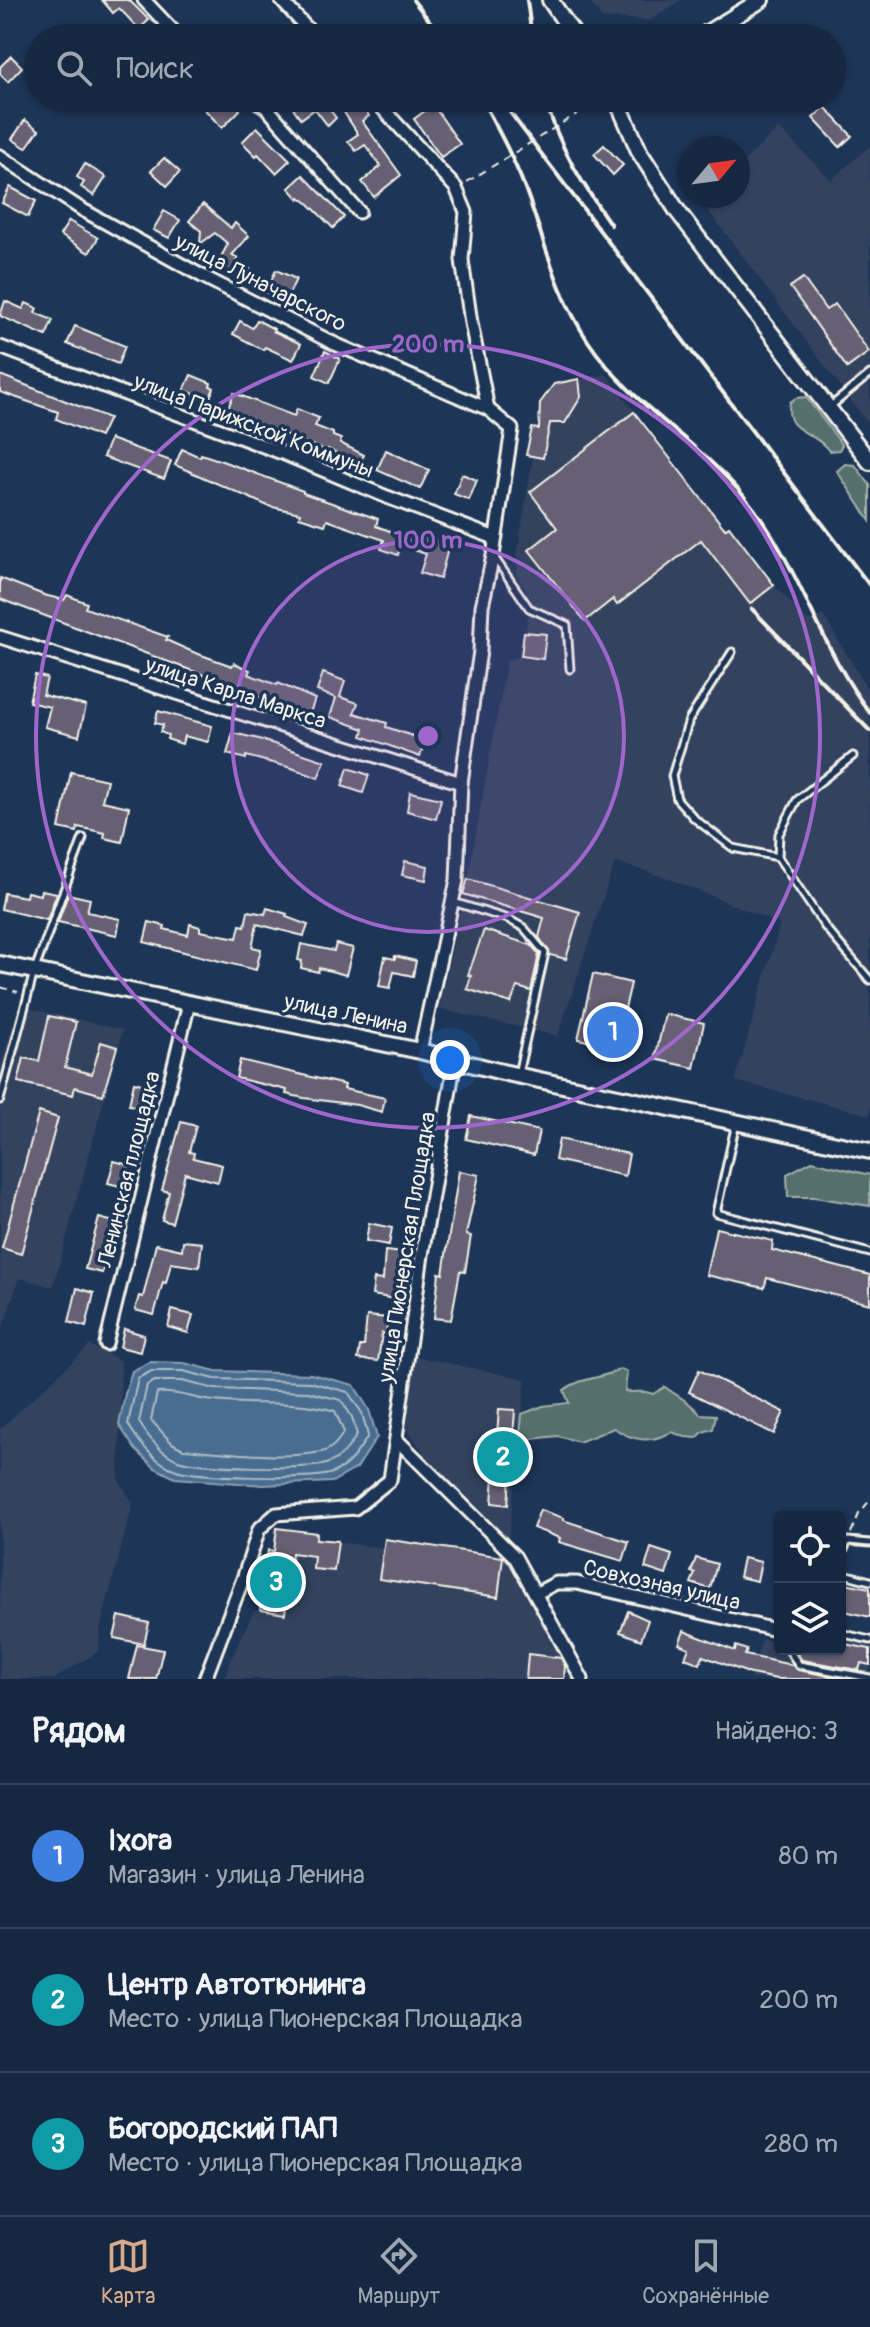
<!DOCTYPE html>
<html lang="ru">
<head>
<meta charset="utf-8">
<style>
	:root { --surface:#162841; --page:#23344c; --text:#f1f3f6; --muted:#9ea6b1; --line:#35445a; --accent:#d6ab8b }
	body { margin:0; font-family:Pangolin,sans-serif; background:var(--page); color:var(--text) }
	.controls { position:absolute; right:24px; bottom:24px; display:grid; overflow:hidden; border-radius:8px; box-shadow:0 2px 6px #0004 }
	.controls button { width:72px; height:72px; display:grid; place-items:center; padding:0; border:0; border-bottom:2px solid var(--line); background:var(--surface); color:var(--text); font:40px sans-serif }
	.compass { position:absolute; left:678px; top:136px; width:72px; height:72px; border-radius:50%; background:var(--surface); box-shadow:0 2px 6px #0004; rotate:61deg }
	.you { position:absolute; left:450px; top:1060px; width:28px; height:28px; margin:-20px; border:6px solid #fff; border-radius:50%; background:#1a73e8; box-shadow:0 0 0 12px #1a73e833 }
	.badge { display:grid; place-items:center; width:52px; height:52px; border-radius:50%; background:var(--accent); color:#fff; font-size:26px; font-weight:700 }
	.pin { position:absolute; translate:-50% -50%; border:4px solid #fff; box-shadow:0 2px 8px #0006 }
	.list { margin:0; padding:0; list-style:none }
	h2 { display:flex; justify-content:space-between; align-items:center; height:104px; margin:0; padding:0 32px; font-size:34px }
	h2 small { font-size:26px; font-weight:400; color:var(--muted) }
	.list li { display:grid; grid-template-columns:52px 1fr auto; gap:24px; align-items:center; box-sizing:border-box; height:144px; padding:0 32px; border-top:2px solid var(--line) }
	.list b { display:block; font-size:30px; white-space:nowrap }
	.list p { margin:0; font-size:26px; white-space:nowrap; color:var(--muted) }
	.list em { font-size:26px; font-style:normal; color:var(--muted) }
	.icon { flex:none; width:44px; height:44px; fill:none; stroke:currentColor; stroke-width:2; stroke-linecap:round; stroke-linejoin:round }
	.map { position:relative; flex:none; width:870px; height:1679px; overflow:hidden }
	.search { position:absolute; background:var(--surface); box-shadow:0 2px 6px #0004; left:24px; right:24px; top:24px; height:88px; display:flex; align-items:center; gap:20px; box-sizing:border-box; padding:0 28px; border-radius:44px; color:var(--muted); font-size:30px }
	.sheet { height:536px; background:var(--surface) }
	nav { display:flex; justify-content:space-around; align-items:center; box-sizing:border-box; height:112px; border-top:2px solid var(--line); background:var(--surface); font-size:22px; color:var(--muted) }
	nav a { display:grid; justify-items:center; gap:4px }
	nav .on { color:var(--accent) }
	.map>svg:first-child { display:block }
</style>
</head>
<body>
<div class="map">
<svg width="870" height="1679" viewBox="0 0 870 1679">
	<rect width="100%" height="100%" fill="#1d3557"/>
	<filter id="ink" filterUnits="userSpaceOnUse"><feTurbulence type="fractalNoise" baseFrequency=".0125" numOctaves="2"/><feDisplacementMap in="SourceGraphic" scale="16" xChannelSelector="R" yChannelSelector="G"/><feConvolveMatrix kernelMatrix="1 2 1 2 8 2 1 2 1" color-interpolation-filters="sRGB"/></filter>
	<g filter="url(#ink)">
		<!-- built -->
		<g fill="#33425f">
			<path d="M 588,0 L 681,0 L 651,20 L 602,18 Z"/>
			<path d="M 779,128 L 831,180 L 870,146 L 870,426 L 701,201 L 707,196 L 738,196 L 738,167 Z"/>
			<path d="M 606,374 L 721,524 L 729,526 L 774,585 L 808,621 L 823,615 L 870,693 L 870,1115 L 735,1081 L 780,924 L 667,878 L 615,862 L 558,1036 L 439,1009 L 468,878 L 507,660 L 521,656 L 531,600 L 517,576 L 517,554 L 533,457 L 526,455 L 532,428 L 539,429 L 540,403 L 554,384 Z"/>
			<path d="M 19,1006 L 123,1030 L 53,1287 L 19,1278 L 0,1337 L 0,1068 Z"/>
			<path d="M 90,1345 L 121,1361 L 119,1481 L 133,1503 L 100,1629 L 99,1651 L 54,1679 L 0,1679 L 0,1429 Z"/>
			<path d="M 414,1356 L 526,1379 L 508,1544 L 430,1462 L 407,1429 Z"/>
			<path d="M 277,1528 L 317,1533 L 317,1539 L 383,1548 L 385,1539 L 504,1557 L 513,1561 L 566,1659 L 564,1679 L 224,1679 L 239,1640 L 254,1611 L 260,1610 L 268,1550 L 274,1550 Z"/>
			<path d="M 840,1637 L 870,1644 L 870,1679 L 750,1679 L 762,1639 L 780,1643 L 780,1649 L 840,1649 Z"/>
		</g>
		<!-- green -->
		<g fill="#556f6c" stroke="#a4b0aa" stroke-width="2">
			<path d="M 806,397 L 842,445 L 839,450 L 829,451 C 814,429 783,434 790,402 L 796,398 Z"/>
			<path d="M 845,464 L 855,465 L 870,485 L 870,521 L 837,471 Z"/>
			<path d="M 812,1161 L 870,1175 L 870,1206 L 814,1197 L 788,1197 L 787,1174 Z"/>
			<path d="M 621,1369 L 627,1372 L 625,1391 C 635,1394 642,1389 653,1394 L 665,1387 C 678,1397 690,1401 700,1414 L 716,1415 L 713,1429 L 703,1432 L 697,1438 L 685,1437 L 672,1432 C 650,1443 634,1442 614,1428 L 579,1442 L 558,1436 L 531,1439 L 520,1436 L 522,1414 L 543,1406 L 569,1403 L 564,1390 C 581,1377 602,1379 621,1369 Z"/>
		</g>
		<!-- water -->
		<path fill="#486d90" stroke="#8da2b3" stroke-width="2" d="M 150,1362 L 184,1363 L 216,1371 L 311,1374 L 354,1385 L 369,1410 L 377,1437 L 357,1468 L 332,1482 L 263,1485 L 175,1478 L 155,1468 L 135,1449 L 119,1425 L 125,1394 L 132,1371 Z"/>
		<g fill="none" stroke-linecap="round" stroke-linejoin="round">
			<!-- shore -->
			<g stroke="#afbcc5" stroke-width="2">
				<path d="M 152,1371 L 183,1371 L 215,1379 L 310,1382 L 348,1392 L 362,1413 L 368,1436 C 358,1452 348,1468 329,1474 C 306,1480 198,1477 176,1470 C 154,1462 139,1443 128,1424 L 138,1378 Z"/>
				<path d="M 155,1381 L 182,1381 L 215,1389 L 308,1392 L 341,1400 L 352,1417 L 357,1435 C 349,1447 341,1459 326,1464 C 305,1470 199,1467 178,1460 C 160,1453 148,1437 139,1422 L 147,1385 Z"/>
				<path d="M 157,1393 C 178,1391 194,1399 214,1401 C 255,1406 295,1399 335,1411 L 344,1432 C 338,1441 332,1450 321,1452 C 282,1460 224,1452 183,1449 L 172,1443 L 151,1420 Z"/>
			</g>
		</g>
		<!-- building -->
		<g fill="#656073" stroke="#f4f1e8" stroke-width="2">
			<path d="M 102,0 L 129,0 L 149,20 L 139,29 L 119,8 L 113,13 Z"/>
			<path d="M 11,56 L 22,67 L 8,82 L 0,74 L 0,67 Z"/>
			<path d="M 194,98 L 229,98 L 240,110 L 222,128 Z"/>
			<path d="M 286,98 L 330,98 L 324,102 L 336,118 L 328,126 L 315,109 L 301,119 Z"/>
			<path d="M 345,98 L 351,105 L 359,100 L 369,116 L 362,121 L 401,175 L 374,197 L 362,182 L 381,166 L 365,145 L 356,151 L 348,141 L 358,134 L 338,103 Z"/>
			<path d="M 433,105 L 460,144 L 441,157 L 414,119 Z"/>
			<path d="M 825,107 L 852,136 L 840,147 L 813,118 Z"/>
			<path d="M 25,120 L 39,130 L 26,148 L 12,139 Z"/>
			<path d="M 257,127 L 290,160 L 276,173 L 258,154 L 256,156 L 242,142 Z"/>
			<path d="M 604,145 L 623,165 L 613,175 L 594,154 Z"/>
			<path d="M 164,158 L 180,172 L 167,186 L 151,171 Z"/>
			<path d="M 85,164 L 106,177 L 94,196 L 81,187 L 84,182 L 77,177 Z"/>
			<path d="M 303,175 L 344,217 L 333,228 L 308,203 L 300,197 L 299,199 L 289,188 Z"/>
			<path d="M 10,187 L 36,201 L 28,217 L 2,203 Z"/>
			<path d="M 203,204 L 231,228 L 235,223 L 249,236 L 232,255 L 238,258 L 236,261 L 250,269 L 244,280 L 216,266 L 228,244 L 215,233 L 200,244 L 201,231 L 189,221 Z"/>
			<path d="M 164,211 L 180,220 L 169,238 L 153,230 Z"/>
			<path d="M 69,221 L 98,238 L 89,253 L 60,235 Z"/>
			<path d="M 276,270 L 296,279 L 286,301 L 266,292 Z"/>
			<path d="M 803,278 L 826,310 L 835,304 L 869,352 L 847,368 L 790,287 Z"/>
			<path d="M 5,301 L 23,309 L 26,303 L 37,308 L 35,313 L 53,320 L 46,336 L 0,316 Z"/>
			<path d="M 257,320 L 274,329 L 273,331 L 301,344 L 293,360 L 265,347 L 263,350 L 233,334 L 240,321 L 252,328 Z"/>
			<path d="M 75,326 L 125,346 L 118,364 L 67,344 Z"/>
			<path d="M 325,351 L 340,359 L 329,383 L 314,376 Z"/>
			<path d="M 0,375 L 109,418 L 100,437 L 56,419 L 58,412 L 0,392 Z"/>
			<path d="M 191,375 L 211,383 L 210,386 L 214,388 L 209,400 L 184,390 Z"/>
			<path d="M 579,379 L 581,397 L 565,423 L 550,423 L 543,458 L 526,455 L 532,428 L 539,429 L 540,403 L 554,384 Z"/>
			<path d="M 234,393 L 294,416 L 297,409 L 319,418 L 315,426 L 333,433 L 333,436 L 341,439 L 340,443 L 364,455 L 359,464 L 328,449 L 327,451 L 316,447 L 227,411 Z"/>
			<path d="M 634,412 L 725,529 L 729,526 L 774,585 L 750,604 L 701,540 L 617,605 L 613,599 L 585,621 L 529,550 L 557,528 L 530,492 Z"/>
			<path d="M 110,439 L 171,461 L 164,479 L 103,457 Z"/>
			<path d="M 182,449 L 200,457 L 201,454 L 222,461 L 303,491 L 303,493 L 378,519 L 376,526 L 404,536 L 405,531 L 449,545 L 440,579 L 420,573 L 426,554 L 400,546 L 398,555 L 381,549 L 384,540 L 327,520 L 325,525 L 299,517 L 300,513 L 268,506 L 175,465 Z"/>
			<path d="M 386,450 L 429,470 L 420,489 L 377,470 Z"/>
			<path d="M 462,474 L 477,480 L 469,500 L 454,494 Z"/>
			<path d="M 0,578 L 44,595 L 64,600 L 67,595 L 87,603 L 85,608 L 168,637 L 166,640 L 193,652 L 232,666 L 234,663 L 250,670 L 248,674 L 277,685 L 278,683 L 315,699 L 308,718 L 225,683 L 0,599 Z"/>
			<path d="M 524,632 L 546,634 L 543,659 L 521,656 Z"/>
			<path d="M 323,673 L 345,681 L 340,697 L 358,703 L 354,713 L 387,723 L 386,727 L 425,740 L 420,757 L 362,736 L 364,729 L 330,717 L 336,698 L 317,691 Z"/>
			<path d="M 35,675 L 47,678 L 43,695 L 86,706 L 79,736 L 45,727 L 50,707 L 29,702 Z"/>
			<path d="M 158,711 L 212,726 L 208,742 L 184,736 L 182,744 L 167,739 L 168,735 L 160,732 L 163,725 L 155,723 Z"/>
			<path d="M 233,733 L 259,739 L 325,761 L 318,778 L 292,768 L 246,756 L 246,759 L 227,754 Z"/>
			<path d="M 348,768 L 369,775 L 363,793 L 342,786 Z"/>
			<path d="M 71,772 L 107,780 L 102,801 L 129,807 L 122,842 L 104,838 L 105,833 L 78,827 L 77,832 L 59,828 Z"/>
			<path d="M 410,792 L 441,799 L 436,819 L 407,811 Z"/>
			<path d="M 405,861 L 428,866 L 426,880 L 402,875 Z"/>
			<path d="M 468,879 L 580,912 L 566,959 L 550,955 L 539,937 L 544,918 L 463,894 Z"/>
			<path d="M 41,890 L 57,893 L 47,920 L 1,909 L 4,893 L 26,897 L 27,892 L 40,895 Z"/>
			<path d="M 68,894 L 90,899 L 87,912 L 120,919 L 117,935 L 58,922 Z"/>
			<path d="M 267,908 L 287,914 L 286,917 L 308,925 L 304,936 L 257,924 L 252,947 L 261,949 L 256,970 L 144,942 L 149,922 L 165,926 L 164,929 L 188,935 L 190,924 L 200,927 L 200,931 L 237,938 L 240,925 L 245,926 L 248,911 L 265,914 Z"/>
			<path d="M 484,930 L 531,945 L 539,954 L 531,991 L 517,987 L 511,1003 L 467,989 L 471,976 L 468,975 Z"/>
			<path d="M 301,944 L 334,951 L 336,944 L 353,948 L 346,975 L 319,968 L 318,972 L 301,968 L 302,961 L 298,960 Z"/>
			<path d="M 395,956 L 416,961 L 413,976 L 394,972 L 390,988 L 379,986 L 385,957 L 395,959 Z"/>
			<path d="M 593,974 L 631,983 L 616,1047 L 578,1039 Z"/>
			<path d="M 665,1014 L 704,1023 L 694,1068 L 655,1059 Z"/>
			<path d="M 49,1016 L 76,1022 L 65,1067 L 92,1074 L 101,1042 L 117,1047 L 103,1095 L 75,1087 L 73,1095 L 18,1082 L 24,1058 L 39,1061 Z"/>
			<path d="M 240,1060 L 345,1085 L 344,1089 L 385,1098 L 382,1112 L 357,1105 L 304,1098 L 286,1094 L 287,1090 L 236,1078 Z"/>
			<path d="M 134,1082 L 152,1087 L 146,1109 L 129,1105 Z"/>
			<path d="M 39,1112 L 58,1118 L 21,1254 L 2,1248 Z"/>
			<path d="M 471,1116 L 539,1131 L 534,1155 L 466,1139 Z"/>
			<path d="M 181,1122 L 196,1126 L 189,1152 L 194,1153 L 193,1158 L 222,1165 L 218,1182 L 185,1173 L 172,1223 L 162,1220 L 169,1192 L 162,1190 Z"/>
			<path d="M 559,1139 L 629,1154 L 625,1176 L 555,1160 Z"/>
			<path d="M 114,1161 L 129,1165 L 124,1187 L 108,1183 Z"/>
			<path d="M 459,1171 L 479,1175 L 466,1235 L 471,1236 L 465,1272 L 460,1271 L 451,1320 L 434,1318 L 439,1273 L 443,1274 Z"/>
			<path d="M 99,1218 L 114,1222 L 102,1273 L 85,1269 Z"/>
			<path d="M 369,1223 L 392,1228 L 389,1245 L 366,1241 Z"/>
			<path d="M 716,1228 L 773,1241 L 772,1250 L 870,1275 L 870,1304 L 767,1278 L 764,1288 L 706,1275 Z"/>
			<path d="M 183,1241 L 202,1243 L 199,1267 L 171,1263 L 166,1283 L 163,1282 L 154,1315 L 135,1310 L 139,1296 L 143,1297 L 156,1244 L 182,1250 Z"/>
			<path d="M 385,1251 L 404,1253 L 403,1264 L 399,1263 L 395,1299 L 372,1295 L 374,1279 L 383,1280 Z"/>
			<path d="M 77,1288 L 94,1293 L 86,1327 L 69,1322 Z"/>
			<path d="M 172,1310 L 193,1315 L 188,1333 L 168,1327 Z"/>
			<path d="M 367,1316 L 388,1318 L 386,1334 L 382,1333 L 378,1361 L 358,1359 L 360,1346 L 364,1346 Z"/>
			<path d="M 124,1329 L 144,1335 L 140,1352 L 120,1347 Z"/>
			<path d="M 699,1370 L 784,1412 L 774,1434 L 689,1392 Z"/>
			<path d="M 499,1409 L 515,1410 L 508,1505 L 492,1503 Z"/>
			<path d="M 540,1510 L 564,1518 L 563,1520 L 629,1542 L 623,1561 L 559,1542 L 560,1538 L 533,1528 Z"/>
			<path d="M 277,1528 L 317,1533 L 316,1539 L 338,1541 L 334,1571 L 313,1569 L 314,1556 L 292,1553 L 285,1614 L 260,1610 L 268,1550 L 274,1551 Z"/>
			<path d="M 385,1539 L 503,1557 L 498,1597 L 379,1579 Z"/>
			<path d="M 651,1548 L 672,1555 L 666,1575 L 645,1568 Z"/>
			<path d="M 696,1558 L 717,1564 L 710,1589 L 691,1583 L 695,1573 L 691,1572 Z"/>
			<path d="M 743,1558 L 761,1562 L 757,1581 L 739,1577 Z"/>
			<path d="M 840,1582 L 870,1588 L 870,1617 L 840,1610 Z"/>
			<path d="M 628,1611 L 648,1620 L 641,1640 L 620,1632 Z"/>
			<path d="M 119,1616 L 149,1623 L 144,1644 L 114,1638 Z"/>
			<path d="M 684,1631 L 735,1651 L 736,1646 L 747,1650 L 745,1655 L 792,1665 L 798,1670 L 845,1679 L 777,1679 L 751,1674 L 703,1656 L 700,1664 L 685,1658 L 689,1648 L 679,1644 Z"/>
			<path d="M 840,1643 L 870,1649 L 870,1665 L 861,1663 L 859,1670 L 802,1660 L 798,1654 L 799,1649 L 840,1649 Z"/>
			<path d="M 137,1645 L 163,1650 L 156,1679 L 129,1679 Z"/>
			<path d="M 528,1654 L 561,1658 L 565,1666 L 564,1679 L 526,1679 Z"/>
		</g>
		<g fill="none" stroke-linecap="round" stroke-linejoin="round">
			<defs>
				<g id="lane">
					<path d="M 831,406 L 870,374"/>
					<path d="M 494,557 L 529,608 L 567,625 L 570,669"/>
					<path d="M 732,652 L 689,720 L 672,776 L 677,799 L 695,819 L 733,848 L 778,857"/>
					<path d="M 853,756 L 797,800 L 779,834 L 778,857 L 825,927 L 870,980"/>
					<path d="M 453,902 L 508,919 L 524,928 L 545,953 L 518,1074"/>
					<path d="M 0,1100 L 34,972 L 83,838"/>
					<path d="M 736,1123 L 716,1213 L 870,1253"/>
					<path d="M 840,1558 L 848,1541 L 870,1543"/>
					<path d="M 840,1573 L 870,1581"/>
					<path d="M 840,1633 L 870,1640"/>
					<path d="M 788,1649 L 799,1665 L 870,1678"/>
				</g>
				<g id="street">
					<path d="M 144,0 L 180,38"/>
					<path d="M 281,0 L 316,38"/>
					<path d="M 252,98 L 266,107 L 359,212"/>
					<path d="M 373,98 L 456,188 L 466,212 L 462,260 L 471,323 L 488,409"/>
					<path d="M 0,156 L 81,209 L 202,276 L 335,344 L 488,409 L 512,429 L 493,556 L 482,606 L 480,651 L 461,783 L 457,880 L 420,1051"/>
					<path d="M 0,347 L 282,453 L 387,497 L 495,538"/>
					<path d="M 0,637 L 461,783"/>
					<path d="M 106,1344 L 189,1003"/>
					<path d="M 397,1440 L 515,1557 L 582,1679"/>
					<path d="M 537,1593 L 556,1583 L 577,1583 L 780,1631"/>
					<path d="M 205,1679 L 244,1576 L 259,1529 L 276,1514 L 355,1508 L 390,1480 L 422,1255 L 455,1060"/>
				</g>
				<g id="secondary">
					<path d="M 550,0 L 576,38"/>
					<path d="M 699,38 L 761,0"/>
					<path d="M 616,98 L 640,153 L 678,212 L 870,462"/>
					<path d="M 0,964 L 420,1051 L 502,1072 L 870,1151"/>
				</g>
			</defs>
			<!-- lane casing -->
			<use href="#lane" stroke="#f4f1e8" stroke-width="11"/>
			<!-- street casing -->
			<use href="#street" stroke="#f4f1e8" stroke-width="17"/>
			<!-- secondary casing -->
			<use href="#secondary" stroke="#f4f1e8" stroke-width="20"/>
			<!-- path -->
			<g stroke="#f4f1e8" stroke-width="2" stroke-dasharray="8 6" stroke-linecap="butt">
				<path d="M 467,182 L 601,99"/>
				<path d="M 0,987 L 18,992"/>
				<path d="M 851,1533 L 859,1514 L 870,1500"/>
			</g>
			<!-- lane -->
			<use href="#lane" stroke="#1d3557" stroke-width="5"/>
			<!-- street -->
			<use href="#street" stroke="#1d3557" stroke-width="11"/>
			<!-- secondary -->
			<use href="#secondary" stroke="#1d3557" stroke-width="14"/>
			<!-- rail -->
			<g stroke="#f4f1e8" stroke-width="4">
				<path d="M 413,0 L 443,38"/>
				<path d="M 527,0 L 532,38"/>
				<path d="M 481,98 C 499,131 518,166 530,202 C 548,253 558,295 588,341 C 629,403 695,439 742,494 C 798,558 818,646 870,713"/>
				<path d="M 499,98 L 870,586"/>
				<path d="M 545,98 C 558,146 583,185 611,225"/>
				<path d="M 752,609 L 870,731"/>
			</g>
		</g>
	</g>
	<!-- distance rings -->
	<circle cx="428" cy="736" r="196" fill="#9f67cb" fill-opacity=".12"/>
	<g fill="none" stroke="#9f67cb" stroke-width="4">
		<circle cx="428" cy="736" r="196"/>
		<circle cx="428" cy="736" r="392"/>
	</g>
	<g text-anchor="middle" stroke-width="7" stroke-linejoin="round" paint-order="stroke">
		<!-- street labels -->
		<g font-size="22" fill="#f4f1e8" stroke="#1d3557">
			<text transform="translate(261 282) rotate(27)" y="8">улица Луначарского</text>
			<text transform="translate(254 425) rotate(21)" y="8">улица Парижской Коммуны</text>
			<text transform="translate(236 692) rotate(18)" y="8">улица Карла Маркса</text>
			<text transform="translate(346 1013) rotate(12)" y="8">улица Ленина</text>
			<text transform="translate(128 1169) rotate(-76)" y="8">Ленинская площадка</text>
			<text transform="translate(406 1247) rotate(-81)" y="8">улица Пионерская Площадка</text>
			<text transform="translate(662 1584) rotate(13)" y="8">Совхозная улица</text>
		</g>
	</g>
	<circle cx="428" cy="736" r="12" fill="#9f67cb" stroke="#1d3557" stroke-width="4"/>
	<g font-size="24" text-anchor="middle" font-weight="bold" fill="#9f67cb" stroke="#1d3557" stroke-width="7" stroke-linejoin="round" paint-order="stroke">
		<text x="428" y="352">200 m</text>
		<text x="428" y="548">100 m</text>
	</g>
</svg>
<div class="controls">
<button><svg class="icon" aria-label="locate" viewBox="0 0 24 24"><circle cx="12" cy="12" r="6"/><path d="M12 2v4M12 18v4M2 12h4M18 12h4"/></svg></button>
<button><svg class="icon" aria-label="layers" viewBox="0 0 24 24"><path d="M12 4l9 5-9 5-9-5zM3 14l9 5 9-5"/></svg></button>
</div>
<svg class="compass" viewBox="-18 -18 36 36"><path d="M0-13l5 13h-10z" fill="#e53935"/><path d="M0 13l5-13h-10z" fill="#9ea6b1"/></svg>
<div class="you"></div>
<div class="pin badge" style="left:613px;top:1032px;background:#3f7fe0">1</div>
<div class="pin badge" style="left:503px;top:1457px;background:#0f9aa8">2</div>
<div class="pin badge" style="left:276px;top:1582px;background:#0f9aa8">3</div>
<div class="search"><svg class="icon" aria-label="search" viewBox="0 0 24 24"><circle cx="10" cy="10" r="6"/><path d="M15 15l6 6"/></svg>Поиск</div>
</div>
<section class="sheet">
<h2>Рядом<small>Найдено: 3</small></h2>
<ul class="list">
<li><span class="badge" style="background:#3f7fe0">1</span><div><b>Ixora</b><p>Магазин · улица Ленина</p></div><em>80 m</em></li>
<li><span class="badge" style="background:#0f9aa8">2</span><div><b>Центр Автотюнинга</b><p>Место · улица Пионерская Площадка</p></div><em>200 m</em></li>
<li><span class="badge" style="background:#0f9aa8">3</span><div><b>Богородский ПАП</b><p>Место · улица Пионерская Площадка</p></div><em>280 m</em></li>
</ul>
</section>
<nav>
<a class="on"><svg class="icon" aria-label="map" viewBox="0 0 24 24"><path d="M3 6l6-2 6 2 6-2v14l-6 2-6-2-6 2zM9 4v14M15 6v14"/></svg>Карта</a>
<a><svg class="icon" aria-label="directions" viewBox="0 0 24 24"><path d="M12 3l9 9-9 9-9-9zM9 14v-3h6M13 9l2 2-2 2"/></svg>Маршрут</a>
<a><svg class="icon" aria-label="saved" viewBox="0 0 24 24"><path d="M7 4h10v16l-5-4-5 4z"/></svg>Сохранённые</a>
</nav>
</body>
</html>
